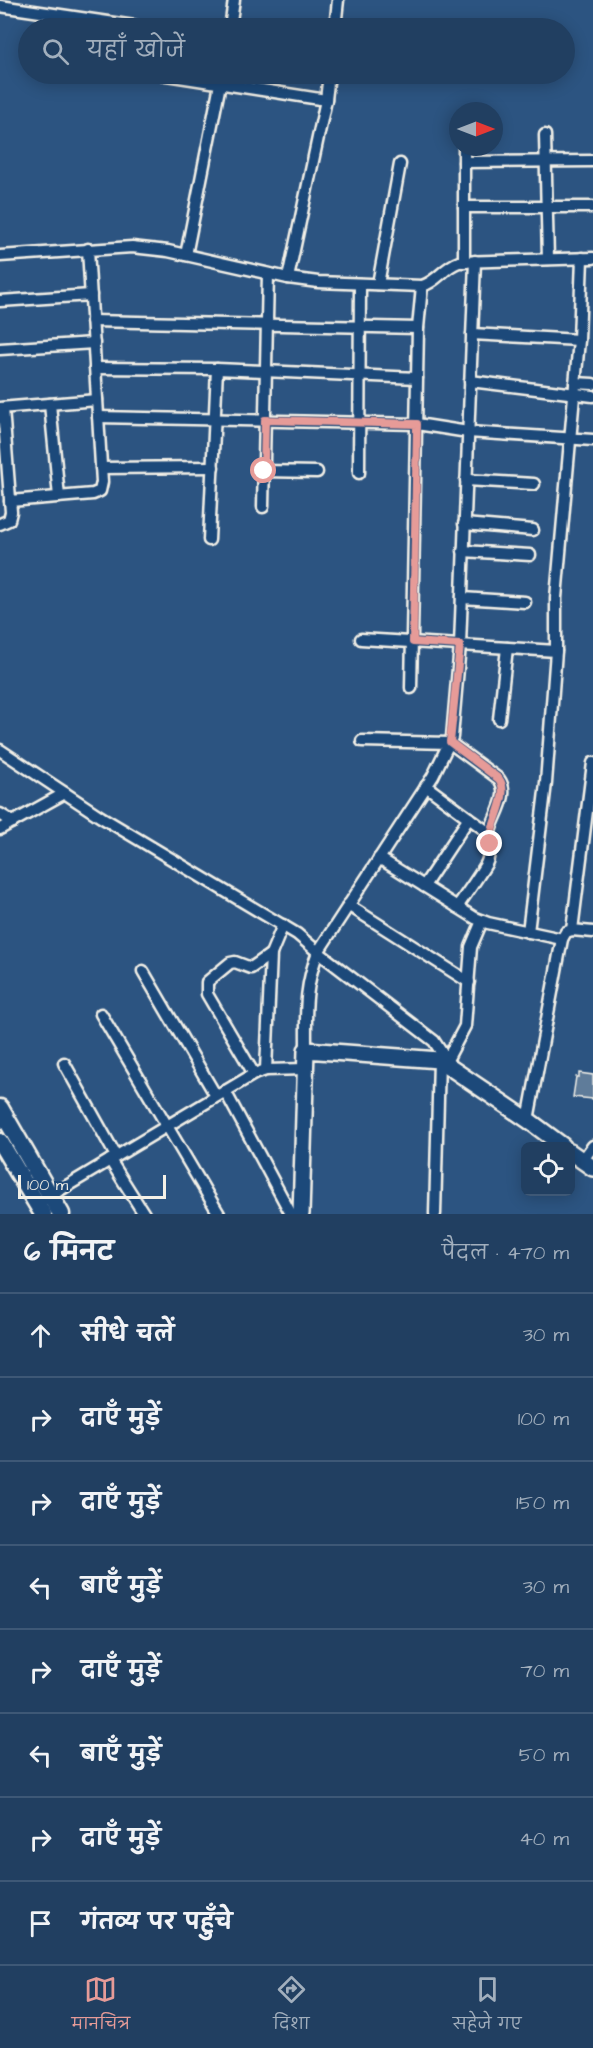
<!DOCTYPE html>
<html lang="hi">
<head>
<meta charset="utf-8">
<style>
	:root { --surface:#213f61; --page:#294667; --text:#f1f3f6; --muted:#a2afbd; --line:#3e5876; --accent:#e69b98 }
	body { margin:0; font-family:"Architects Daughter","Playpen Sans Deva",sans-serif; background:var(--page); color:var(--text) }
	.controls { position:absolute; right:18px; bottom:18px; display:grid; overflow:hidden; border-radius:9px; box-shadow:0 3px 15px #0003 }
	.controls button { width:54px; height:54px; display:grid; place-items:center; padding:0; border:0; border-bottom:2px solid var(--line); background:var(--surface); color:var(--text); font:30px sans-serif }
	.compass { position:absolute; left:449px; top:102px; width:54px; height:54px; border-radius:50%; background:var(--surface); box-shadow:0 3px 15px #0003; rotate:90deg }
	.scale { position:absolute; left:18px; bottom:15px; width:148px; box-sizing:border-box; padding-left:6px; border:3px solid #f4f1e8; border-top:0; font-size:16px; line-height:21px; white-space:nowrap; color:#f4f1e8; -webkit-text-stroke:4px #1f4a7a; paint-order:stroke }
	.stop { position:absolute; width:18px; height:18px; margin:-14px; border:4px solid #e69b98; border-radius:50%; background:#fff }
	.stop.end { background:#e69b98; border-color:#fff; box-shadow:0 2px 6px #0008 }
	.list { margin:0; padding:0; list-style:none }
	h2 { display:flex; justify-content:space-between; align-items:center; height:78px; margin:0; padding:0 24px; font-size:26px }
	h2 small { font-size:20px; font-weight:400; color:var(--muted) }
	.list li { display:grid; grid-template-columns:39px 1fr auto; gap:18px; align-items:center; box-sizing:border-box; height:84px; padding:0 24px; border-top:2px solid var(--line) }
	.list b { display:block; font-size:22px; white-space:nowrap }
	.list em { font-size:20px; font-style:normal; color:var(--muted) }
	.icon { flex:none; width:33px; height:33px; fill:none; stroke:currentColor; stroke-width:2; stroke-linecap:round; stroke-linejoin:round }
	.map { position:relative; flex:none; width:593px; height:1214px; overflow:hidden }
	.search { position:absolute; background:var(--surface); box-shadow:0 3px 15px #0003; left:18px; right:18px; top:18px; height:66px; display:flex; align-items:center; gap:15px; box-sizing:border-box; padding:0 21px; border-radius:33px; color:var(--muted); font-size:22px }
	.sheet { height:750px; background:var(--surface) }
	nav { display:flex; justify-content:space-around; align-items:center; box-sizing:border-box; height:84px; border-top:2px solid var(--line); background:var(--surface); font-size:16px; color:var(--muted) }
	nav a { display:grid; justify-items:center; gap:3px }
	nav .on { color:var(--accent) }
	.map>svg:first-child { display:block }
</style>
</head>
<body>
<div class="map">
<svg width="593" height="1214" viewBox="0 0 593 1214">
	<rect width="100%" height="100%" fill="#2c5481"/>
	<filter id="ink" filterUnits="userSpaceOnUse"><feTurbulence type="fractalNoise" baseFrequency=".0167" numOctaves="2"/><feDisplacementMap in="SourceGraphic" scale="12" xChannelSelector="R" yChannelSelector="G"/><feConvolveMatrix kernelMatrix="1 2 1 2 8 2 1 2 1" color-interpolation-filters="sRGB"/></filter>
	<g filter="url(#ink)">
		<!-- building -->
		<path fill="#5e7b9a" stroke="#f4f1e8" stroke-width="1.5" d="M 579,1073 L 593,1075 L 593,1099 L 573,1097 L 576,1077 L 579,1077 Z"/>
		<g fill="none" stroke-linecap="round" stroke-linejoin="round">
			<defs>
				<g id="street">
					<path d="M 0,6 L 148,28"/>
					<path d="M 230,28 L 234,0"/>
					<path d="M 335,28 L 338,0"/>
					<path d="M 160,74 L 326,100"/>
					<path d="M 545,135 L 548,259"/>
					<path d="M 464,162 L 593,161"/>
					<path d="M 464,207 L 593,207"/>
					<path d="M 186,255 L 222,74"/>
					<path d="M 0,256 L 132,247 L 168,251 L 288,278 L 318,282 L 422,286 C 437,282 444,267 459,262 L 593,258"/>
					<path d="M 464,262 L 464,147"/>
					<path d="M 288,278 L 326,100 L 329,74"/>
					<path d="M 378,284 L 400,164"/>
					<path d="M 0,301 L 91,295"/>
					<path d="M 92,321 L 418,328"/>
					<path d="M 472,334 L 579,340"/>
					<path d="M 0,349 L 94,343"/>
					<path d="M 95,368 L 217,369 L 417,378"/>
					<path d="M 470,381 L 593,396"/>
					<path d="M 575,383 L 593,384"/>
					<path d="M 50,404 L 59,497"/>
					<path d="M 0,408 L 97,400"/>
					<path d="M 98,417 L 417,424 L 468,432 L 593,440"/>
					<path d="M 101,468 L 213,467"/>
					<path d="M 264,471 L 317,472"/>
					<path d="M 359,473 L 360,284"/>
					<path d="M 466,480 L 534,484"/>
					<path d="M 10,501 L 93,494 L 100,491 L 102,482 L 88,249"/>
					<path d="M 263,507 L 268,274"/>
					<path d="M 0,524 L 9,520 L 11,512 L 3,408"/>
					<path d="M 464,524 L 533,530"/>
					<path d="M 209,540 L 217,369"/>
					<path d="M 463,551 L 530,555"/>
					<path d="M 462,598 L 525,602"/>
					<path d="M 361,639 L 556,651"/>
					<path d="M 411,688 L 418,328 L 422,286"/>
					<path d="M 499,719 L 507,648"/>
					<path d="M 362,741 L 450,743 L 499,779 C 511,795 494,815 490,832 C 487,843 492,853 486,864 C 477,879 467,893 457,907"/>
					<path d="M 0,750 L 101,817 L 297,934 L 318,952 L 434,1041 L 451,1067"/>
					<path d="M 426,786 L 489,833"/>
					<path d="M 0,814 L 13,822"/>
					<path d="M 0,829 L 65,793"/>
					<path d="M 379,858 L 475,918 L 488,923 L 562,939"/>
					<path d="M 424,886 L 469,818"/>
					<path d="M 348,905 L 469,982"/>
					<path d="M 572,930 L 593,763"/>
					<path d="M 528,932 L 546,783 L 556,651 L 556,598 L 579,340 L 582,258"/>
					<path d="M 143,971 L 216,1096"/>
					<path d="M 101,1014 L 219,1214"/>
					<path d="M 306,1050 C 306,1012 304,988 318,952 L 433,776 L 452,737 L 460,645 L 475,261"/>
					<path d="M 447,1060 L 465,1026 L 471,947 L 482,921"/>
					<path d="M 64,1063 L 116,1156"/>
					<path d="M 266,1070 L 271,954 L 283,925"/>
					<path d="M 254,1074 L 207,994 L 207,982 L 230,963 L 235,962 L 251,968 L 271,954"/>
					<path d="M 225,1091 L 291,1214"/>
					<path d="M 528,1120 L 562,939 L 566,932 L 572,930 L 593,932"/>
					<path d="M 110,1160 L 144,1214"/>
					<path d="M 582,1161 L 593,1146"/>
					<path d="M 45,1199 L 254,1074 L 266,1070 L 305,1069"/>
					<path d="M 435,1214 L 439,1060"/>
				</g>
				<g id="secondary">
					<path d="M 570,1152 L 593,1168"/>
					<path d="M 301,1214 L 306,1050 L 439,1060 L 528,1120 L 563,1146"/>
				</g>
				<g id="primary">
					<path d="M 0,1108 L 61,1214"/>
					<path d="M 0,1142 L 43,1214"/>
				</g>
			</defs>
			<!-- street casing -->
			<use href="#street" stroke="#f4f1e8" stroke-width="15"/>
			<!-- secondary casing -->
			<use href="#secondary" stroke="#f4f1e8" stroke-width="20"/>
			<!-- primary casing -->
			<use href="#primary" stroke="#f4f1e8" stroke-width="21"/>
			<!-- street -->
			<use href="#street" stroke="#1f4a7a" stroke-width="10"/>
			<!-- secondary -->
			<use href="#secondary" stroke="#1f4a7a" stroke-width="15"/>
			<!-- primary -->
			<use href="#primary" stroke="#1f4a7a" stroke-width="16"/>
		</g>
	</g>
	<g fill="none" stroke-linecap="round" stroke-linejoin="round" filter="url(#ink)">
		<!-- route -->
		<path stroke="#e69b98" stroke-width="8" d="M 264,471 L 265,420 L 417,424 L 413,642 L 460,645 L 450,742 L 499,779 C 511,795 489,825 490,844"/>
	</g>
</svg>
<div class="controls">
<button><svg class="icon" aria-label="locate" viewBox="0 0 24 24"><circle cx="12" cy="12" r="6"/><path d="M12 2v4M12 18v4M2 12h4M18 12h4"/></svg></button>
</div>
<svg class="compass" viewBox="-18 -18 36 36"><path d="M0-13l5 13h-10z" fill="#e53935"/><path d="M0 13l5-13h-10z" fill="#a2afbd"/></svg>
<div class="scale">100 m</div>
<div class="stop" style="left:264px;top:471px"></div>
<div class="stop end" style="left:490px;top:844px"></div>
<div class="search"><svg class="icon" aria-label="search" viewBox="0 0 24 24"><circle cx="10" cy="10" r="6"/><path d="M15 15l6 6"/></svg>यहाँ खोजें</div>
</div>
<section class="sheet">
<h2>6 मिनट<small>पैदल · 470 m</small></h2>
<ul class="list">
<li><svg class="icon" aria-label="ahead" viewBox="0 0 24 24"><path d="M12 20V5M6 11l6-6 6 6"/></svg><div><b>सीधे चलें</b></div><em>30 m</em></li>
<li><svg class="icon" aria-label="right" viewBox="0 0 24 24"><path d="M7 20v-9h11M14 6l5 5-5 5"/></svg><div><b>दाएँ मुड़ें</b></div><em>100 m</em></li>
<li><svg class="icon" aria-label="right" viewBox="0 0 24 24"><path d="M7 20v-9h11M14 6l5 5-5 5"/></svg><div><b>दाएँ मुड़ें</b></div><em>150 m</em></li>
<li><svg class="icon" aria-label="left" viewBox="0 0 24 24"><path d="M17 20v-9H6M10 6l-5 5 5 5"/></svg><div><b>बाएँ मुड़ें</b></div><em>30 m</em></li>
<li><svg class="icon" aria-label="right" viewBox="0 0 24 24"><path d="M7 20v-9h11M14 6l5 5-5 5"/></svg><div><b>दाएँ मुड़ें</b></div><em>70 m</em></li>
<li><svg class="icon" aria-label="left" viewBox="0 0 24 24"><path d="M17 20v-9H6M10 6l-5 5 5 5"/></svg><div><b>बाएँ मुड़ें</b></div><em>50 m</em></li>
<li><svg class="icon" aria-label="right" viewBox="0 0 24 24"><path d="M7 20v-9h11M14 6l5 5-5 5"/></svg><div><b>दाएँ मुड़ें</b></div><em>40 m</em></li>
<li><svg class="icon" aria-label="arrive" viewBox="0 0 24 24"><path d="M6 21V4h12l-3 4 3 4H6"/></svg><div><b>गंतव्य पर पहुँचे</b></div></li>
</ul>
</section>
<nav>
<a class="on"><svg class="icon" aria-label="map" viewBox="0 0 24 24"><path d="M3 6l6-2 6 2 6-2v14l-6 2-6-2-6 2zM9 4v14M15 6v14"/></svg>मानचित्र</a>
<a><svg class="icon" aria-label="directions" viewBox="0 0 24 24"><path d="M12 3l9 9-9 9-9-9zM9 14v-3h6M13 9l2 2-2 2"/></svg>दिशा</a>
<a><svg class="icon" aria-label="saved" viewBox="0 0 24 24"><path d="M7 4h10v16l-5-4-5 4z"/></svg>सहेजे गए</a>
</nav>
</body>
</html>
